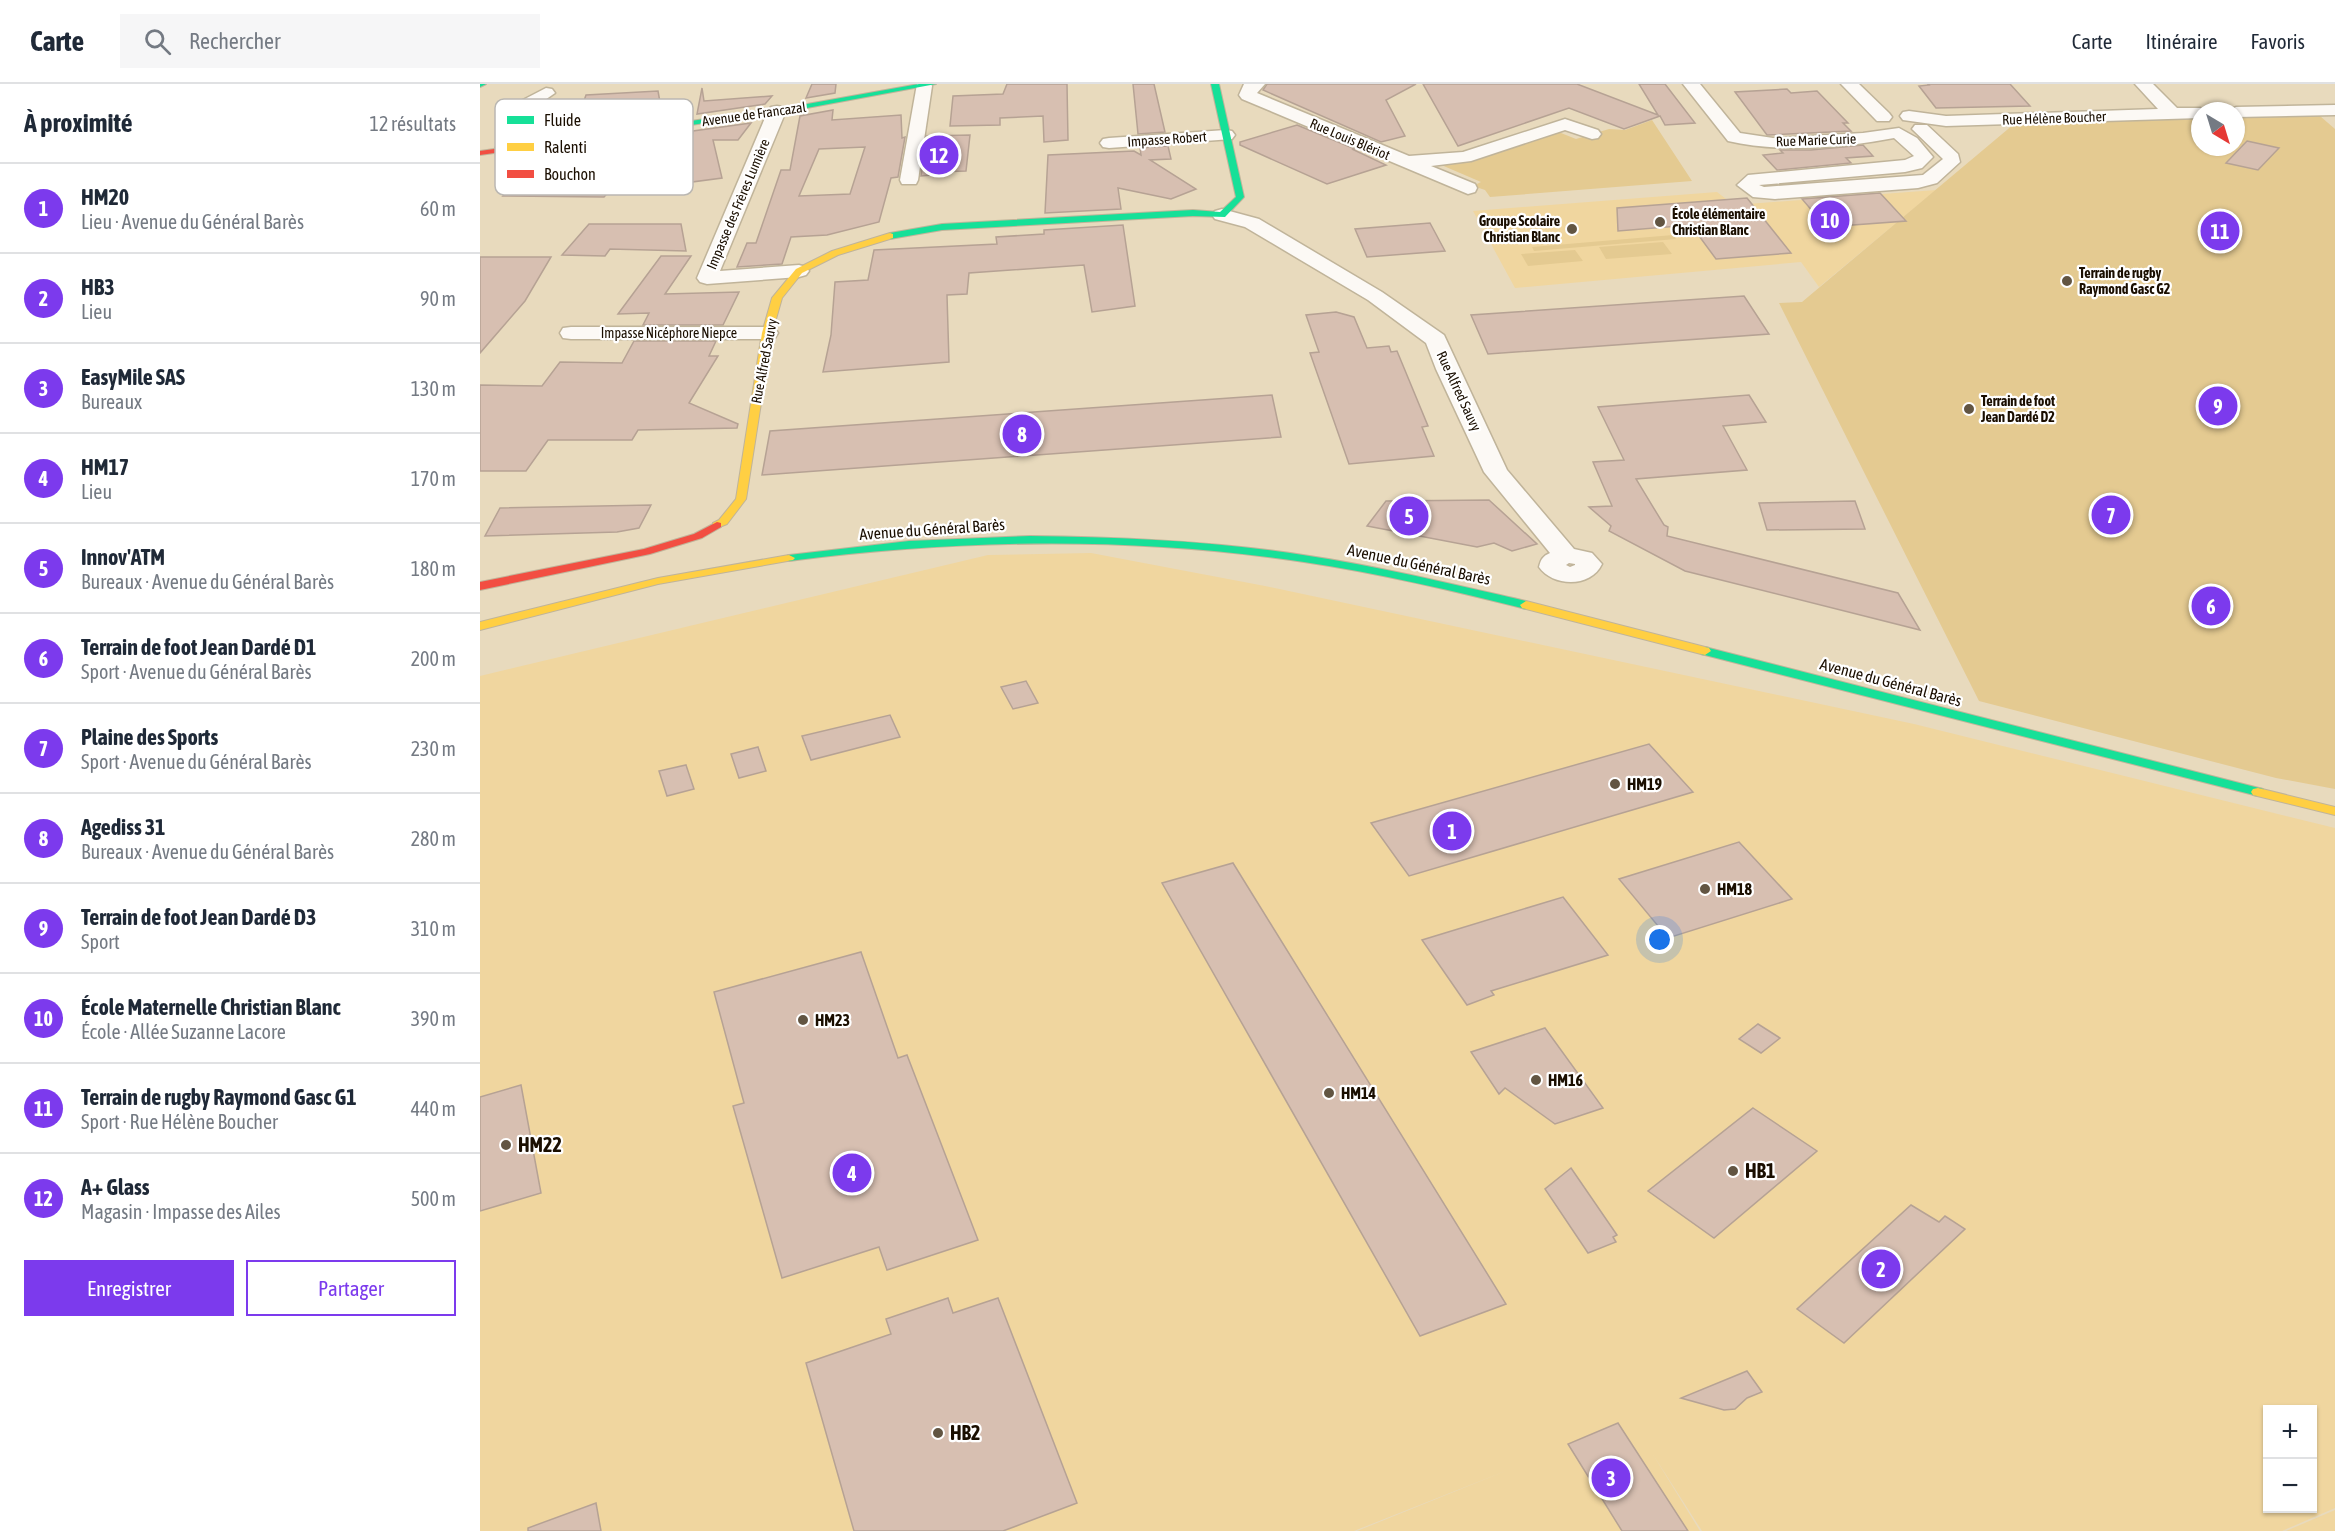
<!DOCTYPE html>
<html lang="fr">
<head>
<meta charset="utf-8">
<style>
	:root { --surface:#fff; --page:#f6f6f7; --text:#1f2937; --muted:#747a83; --line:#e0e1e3; --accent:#7c3aed }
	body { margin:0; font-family:"Asap Condensed",sans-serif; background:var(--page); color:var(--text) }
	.controls { position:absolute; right:18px; bottom:18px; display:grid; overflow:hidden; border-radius:0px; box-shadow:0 2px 4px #0004 }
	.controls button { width:54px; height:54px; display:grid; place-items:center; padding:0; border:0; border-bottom:2px solid var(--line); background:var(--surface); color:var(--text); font:30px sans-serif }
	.compass { position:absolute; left:1711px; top:18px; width:54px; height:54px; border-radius:50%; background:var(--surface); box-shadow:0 2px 4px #0004; rotate:142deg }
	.you { position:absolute; left:1180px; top:856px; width:21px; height:21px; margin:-15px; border:4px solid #fff; border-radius:50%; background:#1a73e8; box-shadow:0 0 0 9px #1a73e833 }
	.badge { display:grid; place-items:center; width:39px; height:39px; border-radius:50%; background:var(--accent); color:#fff; font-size:20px; font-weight:700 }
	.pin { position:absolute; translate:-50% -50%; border:3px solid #fff; box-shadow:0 2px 6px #0006 }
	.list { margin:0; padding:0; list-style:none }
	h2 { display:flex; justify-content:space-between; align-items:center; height:78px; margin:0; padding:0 24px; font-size:26px }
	h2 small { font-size:20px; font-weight:400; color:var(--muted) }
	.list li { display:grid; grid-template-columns:39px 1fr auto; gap:18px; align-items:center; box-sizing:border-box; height:90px; padding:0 24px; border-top:2px solid var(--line) }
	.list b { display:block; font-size:22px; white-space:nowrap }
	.list p { margin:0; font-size:20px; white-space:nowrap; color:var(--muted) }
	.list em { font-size:20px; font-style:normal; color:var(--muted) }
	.actions { display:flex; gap:12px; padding:18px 24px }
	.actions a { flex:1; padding:14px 0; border:2px solid var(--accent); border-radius:0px; text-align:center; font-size:21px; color:var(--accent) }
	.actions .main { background:var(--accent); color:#fff }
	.icon { flex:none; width:33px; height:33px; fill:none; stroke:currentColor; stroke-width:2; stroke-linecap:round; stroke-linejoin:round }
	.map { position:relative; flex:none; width:1855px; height:1447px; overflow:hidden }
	header { display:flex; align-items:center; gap:36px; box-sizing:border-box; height:84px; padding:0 30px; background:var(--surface); border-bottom:2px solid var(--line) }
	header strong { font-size:28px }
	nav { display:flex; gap:33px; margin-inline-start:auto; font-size:21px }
	.search { width:420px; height:54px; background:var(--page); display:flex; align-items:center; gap:15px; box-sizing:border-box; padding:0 21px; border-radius:0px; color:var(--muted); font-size:22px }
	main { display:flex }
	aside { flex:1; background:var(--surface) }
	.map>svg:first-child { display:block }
</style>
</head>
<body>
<header>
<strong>Carte</strong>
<div class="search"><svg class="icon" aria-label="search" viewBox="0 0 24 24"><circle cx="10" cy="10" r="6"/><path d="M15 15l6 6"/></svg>Rechercher</div>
<nav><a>Carte</a><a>Itinéraire</a><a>Favoris</a></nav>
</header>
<main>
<aside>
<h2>À proximité<small>12 résultats</small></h2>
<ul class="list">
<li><span class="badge">1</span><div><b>HM20</b><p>Lieu · Avenue du Général Barès</p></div><em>60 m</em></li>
<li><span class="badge">2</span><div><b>HB3</b><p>Lieu</p></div><em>90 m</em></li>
<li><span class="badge">3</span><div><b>EasyMile SAS</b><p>Bureaux</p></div><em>130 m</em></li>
<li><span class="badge">4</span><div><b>HM17</b><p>Lieu</p></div><em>170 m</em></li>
<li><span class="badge">5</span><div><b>Innov'ATM</b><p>Bureaux · Avenue du Général Barès</p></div><em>180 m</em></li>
<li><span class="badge">6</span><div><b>Terrain de foot Jean Dardé D1</b><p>Sport · Avenue du Général Barès</p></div><em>200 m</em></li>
<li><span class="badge">7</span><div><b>Plaine des Sports</b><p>Sport · Avenue du Général Barès</p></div><em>230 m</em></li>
<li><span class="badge">8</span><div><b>Agediss 31</b><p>Bureaux · Avenue du Général Barès</p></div><em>280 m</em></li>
<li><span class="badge">9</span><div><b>Terrain de foot Jean Dardé D3</b><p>Sport</p></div><em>310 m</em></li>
<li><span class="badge">10</span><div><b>École Maternelle Christian Blanc</b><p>École · Allée Suzanne Lacore</p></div><em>390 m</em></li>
<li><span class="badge">11</span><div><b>Terrain de rugby Raymond Gasc G1</b><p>Sport · Rue Hélène Boucher</p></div><em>440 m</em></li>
<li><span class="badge">12</span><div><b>A+ Glass</b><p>Magasin · Impasse des Ailes</p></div><em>500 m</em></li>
</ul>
<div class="actions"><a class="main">Enregistrer</a><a>Partager</a></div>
</aside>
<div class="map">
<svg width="1855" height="1447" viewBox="0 0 1855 1447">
	<rect width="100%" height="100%" fill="#e8dabd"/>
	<!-- built -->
	<g fill="#f0d69f" fill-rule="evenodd">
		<path d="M 1456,106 L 1339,203 L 1321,178 L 1035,204 L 993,127 L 1237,108 L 1254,121 Z"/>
		<path d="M 611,469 L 785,502 L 1434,640 L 1855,744 L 1855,1424 L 1802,1447 L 1222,1447 L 1172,1369 L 1220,1447 L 877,1447 L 1028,1386 L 874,1447 L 0,1447 L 0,592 L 508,471 ZM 1788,1326 L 1832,1326 L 1832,1424 L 1788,1424 Z"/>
		<path d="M 1855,1426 L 1855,1447 L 1806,1447 Z"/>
	</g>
	<!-- green -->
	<g fill="#e4ca91">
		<path d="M 1840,32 L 1855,45 L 1855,705 L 1796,694 L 1499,617 L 1299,219 L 1322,218 L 1534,40 L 1720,35 L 1720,63 L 1756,63 L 1756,34 Z"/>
		<path d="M 1172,36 L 1212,97 L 1010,113 L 1005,106 L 993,102 L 1001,98 L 959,80 L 1076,47 L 1096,55 L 1129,45 L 1145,46 Z"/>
		<path d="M 1193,151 L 1196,155 L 1054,167 L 1052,163 Z"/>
		<path d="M 1183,158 L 1192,170 L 1126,175 L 1119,163 Z"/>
		<path d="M 1095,166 L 1103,177 L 1048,182 L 1041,170 Z"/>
	</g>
	<!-- building -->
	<g fill="#d7bfb1" stroke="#b6a294" stroke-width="1.5" fill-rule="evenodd">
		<path d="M 332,0 L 356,0 L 355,9 L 326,14 Z"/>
		<path d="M 527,0 L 587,0 L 588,56 L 564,58 L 563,32 L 520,34 L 520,41 L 470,42 L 473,12 L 523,10 Z"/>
		<path d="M 653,0 L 674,0 L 685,48 L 658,50 Z"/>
		<path d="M 787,0 L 936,0 L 906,16 L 925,52 L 901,58 L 783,6 Z"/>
		<path d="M 943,0 L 1097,0 L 1178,31 L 1159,0 L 1185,0 L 1215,39 L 1185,41 L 1180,32 L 1144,45 L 1089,24 L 978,62 Z"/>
		<path d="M 1448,0 L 1530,0 L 1550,22 L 1456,24 L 1439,2 L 1449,1 Z"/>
		<path d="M 222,4 L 224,17 L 292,12 L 285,20 L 217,30 Z"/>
		<path d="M 1307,5 L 1311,9 L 1337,7 L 1368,39 L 1363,39 L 1371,47 L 1287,51 L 1255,8 Z"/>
		<path d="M 178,7 L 183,35 L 84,49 L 97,37 L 106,11 Z"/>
		<path d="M 353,26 L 352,36 L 421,31 L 422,54 L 425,53 L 418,93 L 411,94 L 399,138 L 347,151 L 311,153 L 302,180 L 257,183 L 267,159 L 276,159 L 301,86 L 310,86 L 320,32 ZM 385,63 L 370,110 L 319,112 L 339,65 Z"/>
		<path d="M 271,39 L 258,56 L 233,56 L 242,94 L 204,99 L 213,47 Z"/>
		<path d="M 817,41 L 875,65 L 872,65 L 906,81 L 847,100 L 760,61 L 760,58 Z"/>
		<path d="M 186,51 L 193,95 L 141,94 L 124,113 L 23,112 L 65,68 Z"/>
		<path d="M 490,51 L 486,87 L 453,88 L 452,91 L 441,92 L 447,52 Z"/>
		<path d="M 1767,57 L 1799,64 L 1778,86 L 1746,79 Z"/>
		<path d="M 1383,61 L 1393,72 L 1366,74 L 1371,79 L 1297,86 L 1283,71 L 1303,69 L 1300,66 L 1331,66 Z"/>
		<path d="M 688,62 L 691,75 L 670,76 L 716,105 L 691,115 L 638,104 L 641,125 L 565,129 L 568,71 L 654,67 L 661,71 L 660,64 Z"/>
		<path d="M 1400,109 L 1426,137 L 1346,143 L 1322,115 Z"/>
		<path d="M 1267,114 L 1311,169 L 1236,175 L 1211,141 L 1138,147 L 1137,124 Z"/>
		<path d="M 950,139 L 965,167 L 887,173 L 875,145 Z"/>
		<path d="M 109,140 L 201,140 L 206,167 L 130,165 L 125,172 L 82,171 Z"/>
		<path d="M 643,141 L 655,222 L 612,228 L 604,181 L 489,189 L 487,210 L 467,211 L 469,278 L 343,288 L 351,251 L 355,198 L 388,196 L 394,166 L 517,160 L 516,153 L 564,150 L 564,146 Z"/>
		<path d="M 181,172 L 211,172 L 185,210 L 259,208 L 243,241 L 163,241 L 169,229 L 138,230 Z"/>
		<path d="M 0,173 L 71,173 L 45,217 L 0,269 Z"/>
		<path d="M 1264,212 L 1289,250 L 1008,270 L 991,231 Z"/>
		<path d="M 856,228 L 874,233 L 887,264 L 909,262 L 911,268 L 917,267 L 948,342 L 942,343 L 954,372 L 869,380 L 830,269 L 839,268 L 826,231 Z"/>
		<path d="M 154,257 L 236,257 L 229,272 L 238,272 L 209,319 L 258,340 L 257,344 L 158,346 L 152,356 L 68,356 L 46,387 L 0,387 L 0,301 L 62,302 L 80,278 L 142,279 Z"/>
		<path d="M 792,311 L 801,353 L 282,391 L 290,347 Z"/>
		<path d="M 1269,311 L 1286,338 L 1243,342 L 1267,386 L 1156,395 L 1184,441 L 1188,443 L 1187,452 L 1418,509 L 1440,546 L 1205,487 L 1129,447 L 1131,442 L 1109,423 L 1132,422 L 1113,378 L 1144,376 L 1118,323 Z"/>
		<path d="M 1009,416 L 1057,460 L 1032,467 L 1014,459 L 997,463 L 887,442 L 906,417 Z"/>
		<path d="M 1375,417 L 1385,445 L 1287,446 L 1279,419 Z"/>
		<path d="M 171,421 L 159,444 L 137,448 L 5,452 L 20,424 Z"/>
		<path d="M 546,597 L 558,619 L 533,625 L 521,603 Z"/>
		<path d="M 410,631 L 420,653 L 331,676 L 322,652 Z"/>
		<path d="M 1169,660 L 1213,708 L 929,792 L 891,739 Z"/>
		<path d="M 278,663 L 286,687 L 259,694 L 251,670 Z"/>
		<path d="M 206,681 L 214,705 L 187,712 L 179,687 Z"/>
		<path d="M 1259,758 L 1312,815 L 1188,854 L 1139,795 Z"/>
		<path d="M 753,779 L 1026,1220 L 940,1252 L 682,799 Z"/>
		<path d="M 1083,813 L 1128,871 L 1011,907 L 1014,911 L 987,921 L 942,856 Z"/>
		<path d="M 381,868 L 418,974 L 427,971 L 498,1156 L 407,1186 L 399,1163 L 302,1194 L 253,1022 L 264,1019 L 234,908 Z"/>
		<path d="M 1278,940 L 1300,954 L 1281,969 L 1259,955 Z"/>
		<path d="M 1065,944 L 1123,1024 L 1075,1040 L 1025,1004 L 1019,1010 L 991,968 Z"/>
		<path d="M 41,1001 L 61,1109 L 0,1127 L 0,1013 Z"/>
		<path d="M 1273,1024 L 1337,1067 L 1234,1154 L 1168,1107 Z"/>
		<path d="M 1091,1084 L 1137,1151 L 1133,1153 L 1136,1158 L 1108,1169 L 1065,1105 Z"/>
		<path d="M 1431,1121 L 1459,1138 L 1465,1132 L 1485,1145 L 1364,1259 L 1317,1225 Z"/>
		<path d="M 468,1214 L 473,1229 L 518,1214 L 597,1419 L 523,1447 L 374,1447 L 326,1279 L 411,1250 L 406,1235 Z"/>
		<path d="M 1267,1287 L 1282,1308 L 1267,1314 L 1255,1325 L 1244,1326 L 1201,1314 Z"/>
		<path d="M 1138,1339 L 1208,1447 L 1142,1447 L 1088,1360 Z"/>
		<path d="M 116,1419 L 121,1447 L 48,1447 L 48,1444 Z"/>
	</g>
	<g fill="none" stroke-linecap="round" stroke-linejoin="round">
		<defs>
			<g id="street">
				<path d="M 437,0 L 451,0 L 452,2 L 438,96 L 436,100 L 422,100 L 420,96 Z"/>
				<path d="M 764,0 L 785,0 L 777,9 L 929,72 L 983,68 L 1085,35 L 1118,46 L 1121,50 L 1118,54 L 1112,55 L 1085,46 L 991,77 L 951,82 L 995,100 L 997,104 L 995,108 L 988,110 L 762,15 L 759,11 Z"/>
				<path d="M 1203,0 L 1220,0 L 1260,49 L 1293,54 L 1383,49 L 1419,44 L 1437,54 L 1453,73 L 1442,84 L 1425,88 L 1279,101 L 1284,103 L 1443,91 L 1463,75 L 1432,45 L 1435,41 L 1447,41 L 1478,70 L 1480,78 L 1457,99 L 1438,104 L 1295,115 L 1273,113 L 1257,101 L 1268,91 L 1425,76 L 1434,72 L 1414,54 C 1363,64 1299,69 1248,57 Z"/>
				<path d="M 1361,0 L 1379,0 L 1409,29 L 1412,33 L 1409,37 L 1397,37 Z"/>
				<path d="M 1655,0 L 1673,0 L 1697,24 L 1720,24 L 1727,27 L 1720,27 L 1720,34 L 1466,42 L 1423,36 L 1420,32 L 1423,28 L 1429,27 L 1466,32 L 1678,25 Z"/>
				<path d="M 66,4 L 72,5 L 75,9 L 52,25 L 29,71 L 17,71 L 14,67 L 39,18 Z"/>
				<path d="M 1855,21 L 1855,31 L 1756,33 L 1756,27 L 1748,27 L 1756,23 Z"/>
				<path d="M 297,22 L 303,23 L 306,27 L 240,187 L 319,181 L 326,183 L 329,187 L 326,191 L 319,193 L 227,200 L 220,198 L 217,194 L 288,27 L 291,23 Z"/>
				<path d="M 746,46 L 752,47 L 755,51 L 752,55 L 629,64 L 623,63 L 620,59 L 623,55 L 629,54 Z"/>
				<path d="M 742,125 L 779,135 L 902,208 L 964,251 L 1027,386 L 1094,465 L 1112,469 L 1122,480 C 1111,504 1073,503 1059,483 C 1061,475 1063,472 1070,469 L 1004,388 L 956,285 L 946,259 L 888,216 L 765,143 L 735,135 L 732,131 L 735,127 ZM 1089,479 L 1095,480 L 1095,481 L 1090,483 L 1086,481 Z"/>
				<path d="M 91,243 L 287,243 L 295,244 L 298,249 L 295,254 L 287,255 L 91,255 L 83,254 L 80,249 L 83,244 Z"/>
			</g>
			<g id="fast">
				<path d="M 0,0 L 6,0 L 0,3 Z"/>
				<path d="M 439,0 L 456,0 L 316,26 L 197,43 L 193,41 L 197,39 L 316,22 Z"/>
				<path d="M 731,0 L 739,0 L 764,113 L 745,133 L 713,132 L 462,146 L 410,155 L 406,152 L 410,149 L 462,140 L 713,126 L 740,128 L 756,113 Z"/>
				<path d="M 550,452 C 642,453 733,457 823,471 C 898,482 972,500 1046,517 L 1052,521 L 1046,525 C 973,507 899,489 824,478 C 653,452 480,455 309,477 L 303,474 L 309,471 L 429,457 Z"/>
				<path d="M 1225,563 L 1783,705 L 1785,708 L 1778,712 L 1221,570 L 1219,567 Z"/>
			</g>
			<g id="slow">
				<path d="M 410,149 L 413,150 L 413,154 L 358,171 L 322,189 L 302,214 L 292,249 L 266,415 L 247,440 L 237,444 L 233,443 L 233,439 L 239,436 L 256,415 L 282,249 L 292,214 L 316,185 L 352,167 Z"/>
				<path d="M 309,471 L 315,474 L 313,476 L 178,500 L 0,546 L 0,538 L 178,494 Z"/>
				<path d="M 1046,517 L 1229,564 L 1231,567 L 1225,571 L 1042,524 L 1040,521 Z"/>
				<path d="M 1778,704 L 1855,723 L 1855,731 L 1773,711 L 1771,708 L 1773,705 Z"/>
			</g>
			<g id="jam">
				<path d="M 197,39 L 201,41 L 200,43 L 0,71 L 0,67 Z"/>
				<path d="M 237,438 L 241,439 L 241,443 L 222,454 L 170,470 L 0,506 L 0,498 L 164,465 L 214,450 Z"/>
			</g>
		</defs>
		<!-- street casing -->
		<use href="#street" stroke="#c0b49a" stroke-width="3"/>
		<!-- fast casing -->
		<use href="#fast" stroke="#c0b49a" stroke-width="2"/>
		<!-- slow casing -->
		<use href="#slow" stroke="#c0b49a" stroke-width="2"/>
		<!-- jam casing -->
		<use href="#jam" stroke="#c0b49a" stroke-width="2"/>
		<!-- street -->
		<use href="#street" fill="#fcf9f5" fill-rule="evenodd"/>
		<!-- fast -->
		<use href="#fast" fill="#16e098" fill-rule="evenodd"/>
		<!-- slow -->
		<use href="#slow" fill="#ffcf43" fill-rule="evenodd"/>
		<!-- jam -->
		<use href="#jam" fill="#f24e42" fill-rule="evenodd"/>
	</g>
	<!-- markers -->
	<g fill="#625542" stroke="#fff" stroke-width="2">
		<circle cx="1180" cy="138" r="6"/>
		<circle cx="1092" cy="145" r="6"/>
		<circle cx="1587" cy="197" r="6"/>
		<circle cx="1489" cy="325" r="6"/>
		<circle cx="1135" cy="700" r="6"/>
		<circle cx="1225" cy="805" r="6"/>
		<circle cx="323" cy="936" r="6"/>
		<circle cx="1056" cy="996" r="6"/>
		<circle cx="849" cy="1009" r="6"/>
		<circle cx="26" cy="1061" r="6"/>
		<circle cx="1253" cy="1087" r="6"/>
		<circle cx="458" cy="1349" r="6"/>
	</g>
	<g text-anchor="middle" stroke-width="4.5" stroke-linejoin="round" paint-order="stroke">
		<!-- far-street labels -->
		<g font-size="14" fill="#1a0e00" stroke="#fff">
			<text transform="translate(274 30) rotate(-8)" y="5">Avenue de Francazal</text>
			<text transform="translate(1574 34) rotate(-2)" y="5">Rue Hélène Boucher</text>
			<text transform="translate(687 55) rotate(-4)" y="5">Impasse Robert</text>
			<text transform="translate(870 55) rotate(23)" y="5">Rue Louis Blériot</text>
			<text transform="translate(1336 56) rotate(-2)" y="5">Rue Marie Curie</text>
			<text transform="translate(258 120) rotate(-67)" y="5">Impasse des Frères Lumière</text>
			<text x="189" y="254">Impasse Nicéphore Niepce</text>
			<text transform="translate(284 277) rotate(-79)" y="5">Rue Alfred Sauvy</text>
			<text transform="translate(979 307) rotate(65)" y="5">Rue Alfred Sauvy</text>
		</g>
		<!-- far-poi labels -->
		<g font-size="14" font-weight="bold" fill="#1a0e00" stroke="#fff" text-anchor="start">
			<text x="1192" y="135">École élémentaire<tspan x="1192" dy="16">Christian Blanc</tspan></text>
			<text x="1080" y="142" text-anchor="end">Groupe Scolaire<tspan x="1080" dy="16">Christian Blanc</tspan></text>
			<text x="1599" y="194">Terrain de rugby<tspan x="1599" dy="16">Raymond Gasc G2</tspan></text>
			<text x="1501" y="322">Terrain de foot<tspan x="1501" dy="16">Jean Dardé D2</tspan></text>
		</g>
		<!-- street labels -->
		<g font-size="16" fill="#1a0e00" stroke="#fff">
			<text transform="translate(452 445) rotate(-4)" y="6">Avenue du Général Barès</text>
			<text transform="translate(939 480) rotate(12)" y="6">Avenue du Général Barès</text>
			<text transform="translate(1411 598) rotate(15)" y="6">Avenue du Général Barès</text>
		</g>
		<!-- poi labels -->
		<g font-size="16" font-weight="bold" fill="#1a0e00" stroke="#fff" text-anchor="start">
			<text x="1147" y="706">HM19</text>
			<text x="1237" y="811">HM18</text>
			<text x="335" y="942">HM23</text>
			<text x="1068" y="1002">HM16</text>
			<text x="861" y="1015">HM14</text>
		</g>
		<!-- near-poi labels -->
		<g font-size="20" font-weight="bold" fill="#1a0e00" stroke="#fff" text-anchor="start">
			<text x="38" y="1068">HM22</text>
			<text x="1265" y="1094">HB1</text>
			<text x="470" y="1356">HB2</text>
		</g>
	</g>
	<!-- legend -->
	<rect x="15" y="15" width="198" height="96" rx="9" fill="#fff" stroke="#bab7b2" stroke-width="1.5"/>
	<rect x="27" y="32" width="27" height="8" fill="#16e098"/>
	<rect x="27" y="59" width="27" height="8" fill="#ffcf43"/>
	<rect x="27" y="86" width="27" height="8" fill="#f24e42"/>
	<g font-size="16" fill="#1a0e00">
		<text x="64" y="42">Fluide</text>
		<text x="64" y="69">Ralenti</text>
		<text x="64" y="96">Bouchon</text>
	</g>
</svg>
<div class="controls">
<button>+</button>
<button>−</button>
</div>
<svg class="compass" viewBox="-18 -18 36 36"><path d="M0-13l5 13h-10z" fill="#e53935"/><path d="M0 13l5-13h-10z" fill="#747a83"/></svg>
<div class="you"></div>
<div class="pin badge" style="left:972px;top:747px">1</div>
<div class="pin badge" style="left:1401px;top:1185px">2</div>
<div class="pin badge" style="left:1131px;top:1394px">3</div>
<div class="pin badge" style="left:372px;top:1089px">4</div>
<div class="pin badge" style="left:929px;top:432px">5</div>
<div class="pin badge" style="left:1731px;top:522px">6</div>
<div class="pin badge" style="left:1631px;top:431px">7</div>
<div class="pin badge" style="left:542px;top:350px">8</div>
<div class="pin badge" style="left:1738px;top:322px">9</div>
<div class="pin badge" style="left:1350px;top:136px">10</div>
<div class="pin badge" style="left:1740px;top:147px">11</div>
<div class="pin badge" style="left:459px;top:71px">12</div>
</div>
</main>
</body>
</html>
